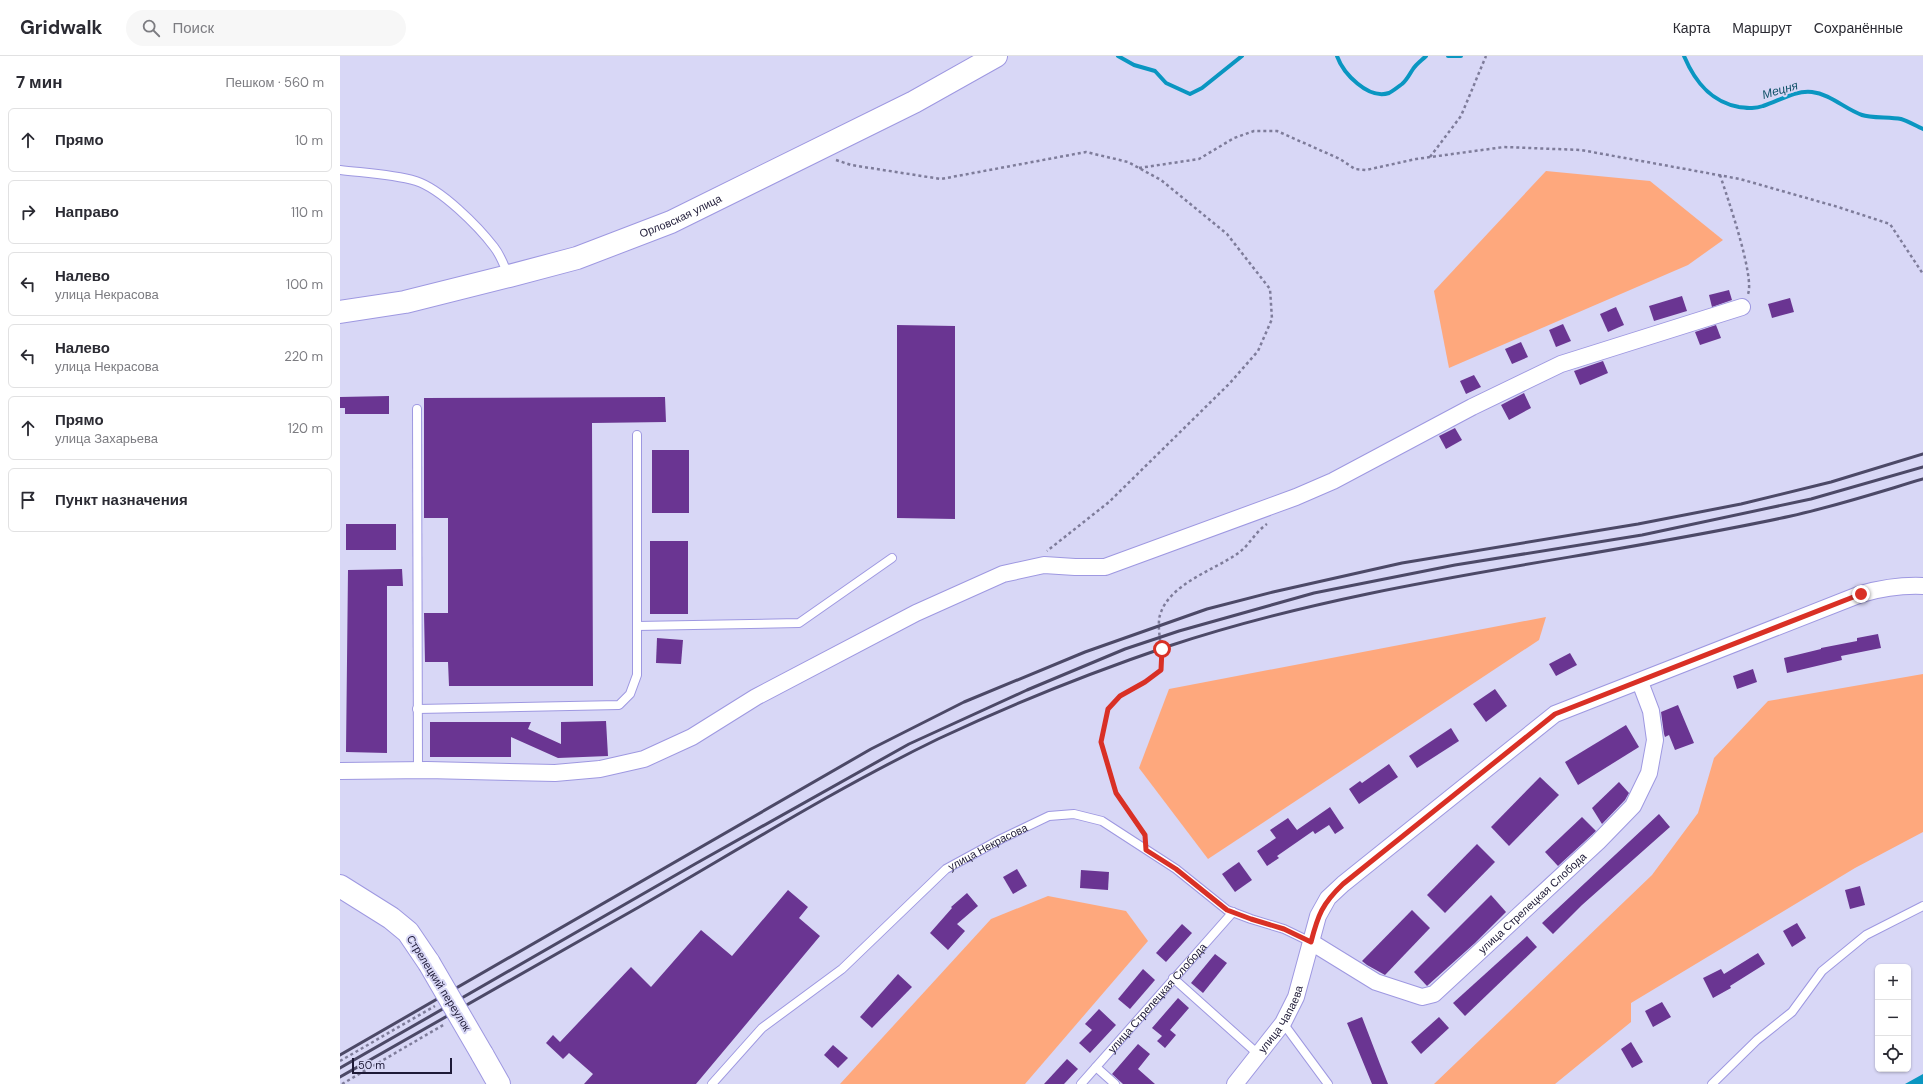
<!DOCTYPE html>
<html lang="ru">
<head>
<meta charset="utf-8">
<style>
	:root { --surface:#fff; --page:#f7f7f7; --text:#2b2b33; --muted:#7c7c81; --line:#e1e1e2 }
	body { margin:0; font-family:"DM Sans",sans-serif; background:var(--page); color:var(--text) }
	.controls { position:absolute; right:12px; bottom:12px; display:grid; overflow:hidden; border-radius:6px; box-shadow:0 1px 3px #0004 }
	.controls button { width:36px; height:36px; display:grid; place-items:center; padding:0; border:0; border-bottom:1px solid var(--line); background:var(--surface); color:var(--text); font:20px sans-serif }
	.scale { position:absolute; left:12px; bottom:10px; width:100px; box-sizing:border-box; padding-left:4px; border:2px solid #1d1936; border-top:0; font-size:11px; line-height:14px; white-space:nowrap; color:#1d1936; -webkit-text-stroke:3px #d8d7f6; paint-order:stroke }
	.stop { position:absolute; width:12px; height:12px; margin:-9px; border:3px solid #d93025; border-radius:50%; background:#fff }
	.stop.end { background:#d93025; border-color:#fff; box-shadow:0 1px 4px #0008 }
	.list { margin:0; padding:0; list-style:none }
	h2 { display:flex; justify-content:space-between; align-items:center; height:52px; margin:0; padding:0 16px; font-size:17px }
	h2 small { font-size:13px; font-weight:400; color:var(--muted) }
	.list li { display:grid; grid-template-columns:26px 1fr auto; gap:12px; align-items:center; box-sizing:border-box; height:64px; margin:0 8px 8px; padding:0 8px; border:1px solid var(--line); border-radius:6px }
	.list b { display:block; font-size:15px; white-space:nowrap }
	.list p { margin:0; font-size:13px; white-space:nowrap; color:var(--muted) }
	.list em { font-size:13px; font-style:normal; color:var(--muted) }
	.icon { flex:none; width:22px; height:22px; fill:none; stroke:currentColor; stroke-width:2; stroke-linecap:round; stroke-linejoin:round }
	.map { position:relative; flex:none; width:1583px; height:1028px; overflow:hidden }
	header { display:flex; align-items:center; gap:24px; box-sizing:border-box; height:56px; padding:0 20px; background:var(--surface); border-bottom:1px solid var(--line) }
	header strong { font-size:19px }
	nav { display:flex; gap:22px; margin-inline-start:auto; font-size:14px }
	.search { width:280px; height:36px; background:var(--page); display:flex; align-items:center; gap:10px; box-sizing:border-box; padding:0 14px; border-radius:22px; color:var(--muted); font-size:15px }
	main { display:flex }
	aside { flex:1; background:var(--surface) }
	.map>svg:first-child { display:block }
</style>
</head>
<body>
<header>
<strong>Gridwalk</strong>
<div class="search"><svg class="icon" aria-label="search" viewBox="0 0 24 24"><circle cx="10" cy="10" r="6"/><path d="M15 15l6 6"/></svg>Поиск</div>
<nav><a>Карта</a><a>Маршрут</a><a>Сохранённые</a></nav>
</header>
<main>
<aside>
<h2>7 мин<small>Пешком · 560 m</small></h2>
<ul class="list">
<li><svg class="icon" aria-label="ahead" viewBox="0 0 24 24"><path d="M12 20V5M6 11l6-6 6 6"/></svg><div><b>Прямо</b></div><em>10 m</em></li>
<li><svg class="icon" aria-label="right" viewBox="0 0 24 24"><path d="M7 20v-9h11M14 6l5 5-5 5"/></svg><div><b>Направо</b></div><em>110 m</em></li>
<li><svg class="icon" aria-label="left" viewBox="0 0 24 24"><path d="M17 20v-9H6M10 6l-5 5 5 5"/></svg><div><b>Налево</b><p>улица Некрасова</p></div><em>100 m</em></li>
<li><svg class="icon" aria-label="left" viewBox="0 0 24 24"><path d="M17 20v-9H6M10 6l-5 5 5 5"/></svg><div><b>Налево</b><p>улица Некрасова</p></div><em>220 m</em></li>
<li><svg class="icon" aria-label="ahead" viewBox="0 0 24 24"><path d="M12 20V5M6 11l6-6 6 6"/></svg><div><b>Прямо</b><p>улица Захарьева</p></div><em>120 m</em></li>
<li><svg class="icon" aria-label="arrive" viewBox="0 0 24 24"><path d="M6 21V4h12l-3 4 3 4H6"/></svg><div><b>Пункт назначения</b></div></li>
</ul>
</aside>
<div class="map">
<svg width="1583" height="1028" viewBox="0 0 1583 1028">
	<rect width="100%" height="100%" fill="#d8d7f6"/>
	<!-- green -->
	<g fill="#fea87d">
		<path d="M 1206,115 L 1310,125 L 1383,184 L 1348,209 L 1109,312 L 1094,235 Z"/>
		<path d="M 1206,561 L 1199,584 L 868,803 L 799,712 L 829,633 Z"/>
		<path d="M 1583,618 L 1583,776 L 1515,812 L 1291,947 L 1291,966 L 1215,1028 L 1094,1028 L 1312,819 L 1358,757 L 1374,702 L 1428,645 Z"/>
		<path d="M 708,840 L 786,855 L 808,885 L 685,1028 L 500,1028 L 651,863 Z"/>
	</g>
	<!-- water -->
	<path fill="#0a96c1" d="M 1583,1018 L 1583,1028 L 1565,1028 Z"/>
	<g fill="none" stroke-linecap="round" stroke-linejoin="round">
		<!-- stream -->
		<g stroke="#0a96c1" stroke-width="4">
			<path d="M 778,0 L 794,9 L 815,15 L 826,27 L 850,38 L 862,32 L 902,0"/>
			<path d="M 997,0 C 1003,17 1028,44 1049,37 C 1053,35 1058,31 1062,28 C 1067,24 1069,19 1073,13 C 1076,8 1082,4 1086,0"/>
			<path d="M 1108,0 L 1121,0"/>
			<path d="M 1344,0 C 1355,26 1371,46 1399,51 C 1408,52 1415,53 1423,50 C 1439,45 1455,34 1472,36 C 1490,38 1505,53 1522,59 C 1530,62 1550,61 1561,63 C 1568,65 1576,70 1583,73"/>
		</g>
	</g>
	<!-- building -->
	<g fill="#6a3592">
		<path d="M 1389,234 L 1392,244 L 1372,251 L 1369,239 Z"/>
		<path d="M 1342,240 L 1347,255 L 1314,265 L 1309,250 Z"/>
		<path d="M 1450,242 L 1454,256 L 1432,262 L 1428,248 Z"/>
		<path d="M 1276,251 L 1284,269 L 1268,276 L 1260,258 Z"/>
		<path d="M 1223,268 L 1231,285 L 1216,291 L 1209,274 Z"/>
		<path d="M 557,269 L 615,270 L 615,463 L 557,462 Z"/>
		<path d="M 1376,269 L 1381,282 L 1360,289 L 1355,276 Z"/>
		<path d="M 1181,286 L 1188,301 L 1172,308 L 1165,293 Z"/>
		<path d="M 1263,305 L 1268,317 L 1240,329 L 1234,315 Z"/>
		<path d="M 1134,319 L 1141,331 L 1126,338 L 1120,325 Z"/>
		<path d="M 1184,337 L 1191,352 L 1169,364 L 1161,349 Z"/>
		<path d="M 49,340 L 49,358 L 5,358 L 5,352 L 0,352 L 0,341 Z"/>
		<path d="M 325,341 L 326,366 L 252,367 L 253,630 L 109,630 L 108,606 L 85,606 L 84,557 L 108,557 L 108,462 L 84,462 L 84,342 Z"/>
		<path d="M 1115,372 L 1122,384 L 1106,393 L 1099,380 Z"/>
		<rect x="312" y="394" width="37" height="63"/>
		<rect x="6" y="468" width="50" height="26"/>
		<rect x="310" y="485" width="38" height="73"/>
		<path d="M 62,513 L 63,530 L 47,530 L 47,697 L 6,696 L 8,514 Z"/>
		<path d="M 1538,578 L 1541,592 L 1501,600 L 1502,604 L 1447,617 L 1444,602 L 1481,593 L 1481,592 L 1517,585 L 1517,582 Z"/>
		<path d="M 317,582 L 343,584 L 341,608 L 316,607 Z"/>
		<path d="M 1230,597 L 1237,609 L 1216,620 L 1209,608 Z"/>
		<path d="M 1413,613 L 1417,626 L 1397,633 L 1393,620 Z"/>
		<path d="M 1155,633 L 1167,650 L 1146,666 L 1133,648 Z"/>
		<path d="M 1338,649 L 1354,687 L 1335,694 L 1329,679 L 1325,681 L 1324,678 L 1321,656 Z"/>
		<path d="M 266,665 L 268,700 L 218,702 L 171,681 L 171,701 L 90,701 L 90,666 L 191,666 L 188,673 L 221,688 L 221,666 Z"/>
		<path d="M 1286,669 L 1299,691 L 1238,729 L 1225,706 Z"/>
		<path d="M 1111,672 L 1119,685 L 1077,712 L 1069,700 Z"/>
		<path d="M 1049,708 L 1058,721 L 1019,748 L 1009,733 L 1020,725 L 1022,727 Z"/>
		<path d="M 1200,721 L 1219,739 L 1169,790 L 1151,771 Z"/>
		<path d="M 1279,726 L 1289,737 L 1285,744 L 1262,768 L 1252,752 Z"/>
		<path d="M 990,751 L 1004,772 L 995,778 L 989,769 L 975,778 L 973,775 L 937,800 L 939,802 L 927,810 L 917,795 L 936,782 L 930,774 L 948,762 L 957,774 Z"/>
		<path d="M 1319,758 L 1330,771 L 1242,849 L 1213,878 L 1202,867 Z"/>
		<path d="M 1242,761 L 1256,775 L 1218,810 L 1205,796 Z"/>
		<path d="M 1137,788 L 1155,806 L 1105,857 L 1087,839 Z"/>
		<path d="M 899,806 L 912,824 L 895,836 L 882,818 Z"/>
		<path d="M 677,813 L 687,830 L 673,838 L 663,821 Z"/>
		<path d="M 741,814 L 769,816 L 768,834 L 740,832 Z"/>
		<path d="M 1520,830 L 1525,849 L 1510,853 L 1505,834 Z"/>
		<path d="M 448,834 L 468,851 L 459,862 L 480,880 L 356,1028 L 244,1028 L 253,1018 L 229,997 L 223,1003 L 206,987 L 213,979 L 220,986 L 291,911 L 311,931 L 361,874 L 392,900 Z"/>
		<path d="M 627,837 L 638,850 L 617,868 L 625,875 L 608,894 L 590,877 L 612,852 L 611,851 Z"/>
		<path d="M 1151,839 L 1166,856 L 1135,887 L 1087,930 L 1074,916 Z"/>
		<path d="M 1072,854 L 1090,872 L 1045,919 L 1027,909 L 1022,905 Z"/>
		<path d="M 1457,867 L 1466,882 L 1452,891 L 1443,875 Z"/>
		<path d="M 842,868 L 852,877 L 826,906 L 816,897 Z"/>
		<path d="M 1187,880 L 1197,891 L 1125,960 L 1113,947 Z"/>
		<path d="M 1418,897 L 1425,908 L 1390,930 L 1391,932 L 1373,942 L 1363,922 L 1381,913 L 1384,918 Z"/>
		<path d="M 875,898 L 887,907 L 863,937 L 851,927 Z"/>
		<path d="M 803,913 L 815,924 L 790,953 L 778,943 Z"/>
		<path d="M 558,918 L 572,931 L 532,972 L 520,961 Z"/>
		<path d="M 838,942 L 849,952 L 830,974 L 836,979 L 825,992 L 817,985 L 822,980 L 812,972 Z"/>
		<path d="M 1322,946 L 1331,961 L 1313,971 L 1305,955 Z"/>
		<path d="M 759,953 L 776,969 L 750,997 L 739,987 L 752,974 L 745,968 Z"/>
		<path d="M 1022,961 L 1040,1008 L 1048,1028 L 1032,1028 L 1007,967 Z"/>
		<path d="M 1099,961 L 1109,972 L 1081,998 L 1071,986 Z"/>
		<path d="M 1291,986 L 1303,1006 L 1292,1012 L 1281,993 Z"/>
		<path d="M 798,988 L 810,998 L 798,1013 L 815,1028 L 783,1028 L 772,1018 Z"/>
		<path d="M 493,989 L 508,1002 L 498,1012 L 484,999 Z"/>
		<path d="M 727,1003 L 738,1013 L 724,1028 L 704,1028 Z"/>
	</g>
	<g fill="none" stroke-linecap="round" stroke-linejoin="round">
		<defs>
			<g id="lane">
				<path d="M 0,114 C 25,117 52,118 76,125 C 101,133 138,170 154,191 C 161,200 164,209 168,219"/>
				<path d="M 77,353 L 78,714"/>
				<path d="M 297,570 L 459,567 L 552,502"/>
				<path d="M 77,653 L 279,649 L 290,638 L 297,619 L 297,379"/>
				<path d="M 833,922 L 918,998"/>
				<path d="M 943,967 L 988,1028"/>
				<path d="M 756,1011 L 775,1028"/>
				<path id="s1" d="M 372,1028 L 422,972 L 502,913 L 606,813 L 661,783 L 709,760 L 734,758 L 762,765 L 836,813 L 887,854 L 911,863 L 944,873 L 971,886"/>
				<path id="s2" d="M 741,1028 L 893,856"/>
				<path d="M 1372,1028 L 1417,984 L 1452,956 L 1482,915 L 1526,879 L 1583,850"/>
			</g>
			<g id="street">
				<path d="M 0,715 L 87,714 L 215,717 L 260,713 L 304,703 L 352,681 L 416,641 L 576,557 L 663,518 L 704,509 L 735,511 L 765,511 L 956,441 L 993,425 L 1132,351 L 1221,308 L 1402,251"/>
				<path id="s3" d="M 971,886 L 1036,926 L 1082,941 L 1094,938 L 1258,786 L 1293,750 L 1309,717 L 1315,684 L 1311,655 L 1300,626"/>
				<path id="s4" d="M 895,1028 L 943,967 L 956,941 L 978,860 L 988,842 L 1003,828 L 1215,658 L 1521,538 C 1542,532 1561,529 1583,530"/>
			</g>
			<g id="secondary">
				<path d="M 0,830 L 51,862 L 68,876 L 89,907"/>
				<path d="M 142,998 L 159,1028"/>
			</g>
			<g id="primary">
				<path id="s5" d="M 0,256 L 65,246 L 169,220 L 237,202 L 331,166 L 574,46 L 656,0"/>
			</g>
		</defs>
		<!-- lane casing -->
		<use href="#lane" stroke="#9e98e1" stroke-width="10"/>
		<!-- street casing -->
		<use href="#street" stroke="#9e98e1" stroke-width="18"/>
		<!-- secondary casing -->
		<use href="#secondary" stroke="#9e98e1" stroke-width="24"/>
		<!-- primary casing -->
		<use href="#primary" stroke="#9e98e1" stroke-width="24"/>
		<!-- path -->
		<g stroke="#7e7c9a" stroke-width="2.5" stroke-dasharray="3 3" stroke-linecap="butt">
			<path d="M 1090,101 L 1121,60 L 1146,0"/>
			<path d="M 496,104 L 511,109 L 601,123 L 746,96 L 788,106 L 821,124 L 887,178 L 930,233 L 932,263 L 918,295 L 890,327 L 769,446 L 707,495"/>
			<path d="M 799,112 L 859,103 L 894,82 L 914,75 L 937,75 L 1000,103 L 1015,113 L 1026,114 L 1076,103 L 1164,91 L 1241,94 L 1400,123 L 1498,151 L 1550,168 L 1583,218"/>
			<path d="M 1380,119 C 1387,140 1415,221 1408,238"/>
			<path d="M 805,781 L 776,737 L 761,686 L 768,653 L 780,640 L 805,626 L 821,613 C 824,596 816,573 820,559 C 829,528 874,514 897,498 C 909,490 915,476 927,468"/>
			<path d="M 0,1005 L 95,950"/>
			<path d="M 2,1028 L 105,968"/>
		</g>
		<!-- lane -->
		<use href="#lane" stroke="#fff" stroke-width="8"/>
		<!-- street -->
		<use href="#street" stroke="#fff" stroke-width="16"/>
		<!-- secondary -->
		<use href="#secondary" stroke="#fff" stroke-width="22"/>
		<!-- primary -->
		<use href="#primary" stroke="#fff" stroke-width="22"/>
		<!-- rail -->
		<g stroke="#4c4967" stroke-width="3">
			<path d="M 0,999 L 531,693 L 624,646 L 745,596 L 867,553 L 933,536 L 1062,507 L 1298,468 L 1401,448 L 1491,426 L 1583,398"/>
			<path d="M 0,1012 L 355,808 L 569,688 L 687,634 L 785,593 L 839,575 L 974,537 L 1115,509 L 1302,479 L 1471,443 L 1583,411"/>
			<path d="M 0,1021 C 99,964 199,908 299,851 C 398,794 495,733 598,683 C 674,647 750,617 829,590 C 1031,523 1244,505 1451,460 C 1496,450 1539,436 1583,423"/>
		</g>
		<defs>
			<path id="secondary-bridge" d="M 89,907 L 142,998"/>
		</defs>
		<!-- secondary-bridge casing -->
		<use href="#secondary-bridge" stroke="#9e98e1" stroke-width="24" stroke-linecap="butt"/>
		<!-- secondary-bridge -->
		<use href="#secondary-bridge" stroke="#fff" stroke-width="22"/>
	</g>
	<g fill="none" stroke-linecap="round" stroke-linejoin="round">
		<!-- route -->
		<path stroke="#d93025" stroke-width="5" d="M 822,593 L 821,614 L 805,626 L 780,640 L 768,653 L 761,686 L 776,737 L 805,779 L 806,794 L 836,813 L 887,854 L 911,863 L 944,873 L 971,886 C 978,859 982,848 1003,828 L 1215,658 L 1521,538"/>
	</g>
	<g text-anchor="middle" stroke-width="4" stroke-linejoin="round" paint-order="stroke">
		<!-- street labels -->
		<g font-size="11" fill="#1d1936" stroke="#d8d7f6">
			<text dy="4" stroke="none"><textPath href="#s5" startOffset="355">Орловская улица</textPath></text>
			<text dy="4" stroke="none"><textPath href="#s1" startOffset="366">улица Некрасова</textPath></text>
			<text dy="4" stroke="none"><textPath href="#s3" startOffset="271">улица Стрелецкая Слобода</textPath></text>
			<text transform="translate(99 927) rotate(58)" y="4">Стрелецкий переулок</text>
			<text dy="4" stroke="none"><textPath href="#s2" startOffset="115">улица Стрелецкая Слобода</textPath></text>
			<text dy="4" stroke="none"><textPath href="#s4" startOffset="80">улица Чапаева</textPath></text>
		</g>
		<!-- water labels -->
		<g font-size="12" font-style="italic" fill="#0f5067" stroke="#d8d7f6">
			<text transform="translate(1440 34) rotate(-16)" y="4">Мецня</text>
		</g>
	</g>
</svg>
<div class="controls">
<button>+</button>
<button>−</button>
<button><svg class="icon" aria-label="locate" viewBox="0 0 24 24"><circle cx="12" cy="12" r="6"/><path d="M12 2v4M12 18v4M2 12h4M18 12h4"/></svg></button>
</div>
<div class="scale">50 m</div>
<div class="stop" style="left:822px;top:593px"></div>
<div class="stop end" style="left:1521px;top:538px"></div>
</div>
</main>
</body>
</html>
